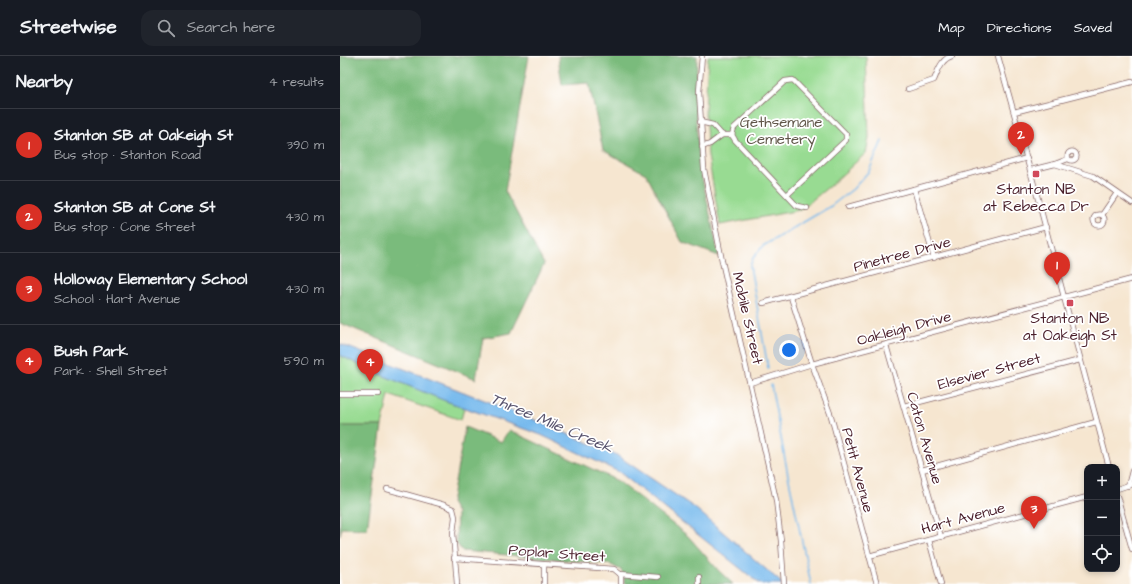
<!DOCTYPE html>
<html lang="en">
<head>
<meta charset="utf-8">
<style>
	:root { --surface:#171b24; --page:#20242c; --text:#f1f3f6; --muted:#9ea1a6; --line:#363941; --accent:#d93025 }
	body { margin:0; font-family:"Architects Daughter",sans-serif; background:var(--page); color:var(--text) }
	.controls { position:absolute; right:12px; bottom:12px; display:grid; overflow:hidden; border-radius:8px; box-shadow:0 2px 6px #0003 }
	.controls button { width:36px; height:36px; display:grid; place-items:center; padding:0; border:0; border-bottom:1px solid var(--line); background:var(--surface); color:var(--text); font:20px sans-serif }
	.you { position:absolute; left:449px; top:294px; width:14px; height:14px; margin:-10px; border:3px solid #fff; border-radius:50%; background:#1a73e8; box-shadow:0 0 0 6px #1a73e833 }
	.badge { display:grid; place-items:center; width:26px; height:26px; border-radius:50%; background:var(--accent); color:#fff; font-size:13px; font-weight:700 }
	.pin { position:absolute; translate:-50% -33px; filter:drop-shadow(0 1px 2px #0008) }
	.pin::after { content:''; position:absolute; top:21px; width:14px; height:12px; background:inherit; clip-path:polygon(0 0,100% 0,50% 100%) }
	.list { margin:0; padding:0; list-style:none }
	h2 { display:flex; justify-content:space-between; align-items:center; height:52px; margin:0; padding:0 16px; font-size:17px }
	h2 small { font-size:13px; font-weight:400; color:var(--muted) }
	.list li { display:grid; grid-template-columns:26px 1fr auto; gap:12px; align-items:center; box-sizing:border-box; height:72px; padding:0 16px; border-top:1px solid var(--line) }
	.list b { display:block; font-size:15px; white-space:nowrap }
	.list p { margin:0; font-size:13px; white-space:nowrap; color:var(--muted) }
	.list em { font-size:13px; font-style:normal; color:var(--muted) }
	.icon { flex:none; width:22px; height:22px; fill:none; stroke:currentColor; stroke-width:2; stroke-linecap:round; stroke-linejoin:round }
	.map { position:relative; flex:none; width:792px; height:528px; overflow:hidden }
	header { display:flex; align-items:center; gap:24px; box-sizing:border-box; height:56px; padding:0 20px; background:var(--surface); border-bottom:1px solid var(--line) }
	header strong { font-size:19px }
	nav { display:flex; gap:22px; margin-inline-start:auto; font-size:14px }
	.search { width:280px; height:36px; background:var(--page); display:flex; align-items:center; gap:10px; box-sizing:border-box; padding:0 14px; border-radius:12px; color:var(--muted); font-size:15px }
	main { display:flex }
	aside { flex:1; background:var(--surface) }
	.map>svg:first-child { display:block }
</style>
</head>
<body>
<header>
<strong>Streetwise</strong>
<div class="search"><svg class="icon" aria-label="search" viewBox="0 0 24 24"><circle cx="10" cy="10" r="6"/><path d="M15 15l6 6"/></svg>Search here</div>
<nav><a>Map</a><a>Directions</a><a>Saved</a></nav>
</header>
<main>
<aside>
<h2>Nearby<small>4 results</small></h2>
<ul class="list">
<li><span class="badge">1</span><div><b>Stanton SB at Oakeigh St</b><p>Bus stop · Stanton Road</p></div><em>390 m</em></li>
<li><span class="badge">2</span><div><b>Stanton SB at Cone St</b><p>Bus stop · Cone Street</p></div><em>430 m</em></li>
<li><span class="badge">3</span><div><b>Holloway Elementary School</b><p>School · Hart Avenue</p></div><em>430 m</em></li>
<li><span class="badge">4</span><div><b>Bush Park</b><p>Park · Shell Street</p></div><em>590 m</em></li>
</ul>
</aside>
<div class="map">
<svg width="792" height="528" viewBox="0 0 792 528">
	<rect width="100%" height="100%" fill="#fff"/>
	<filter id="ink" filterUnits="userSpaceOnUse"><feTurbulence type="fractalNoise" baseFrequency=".025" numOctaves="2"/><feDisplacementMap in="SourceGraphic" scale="8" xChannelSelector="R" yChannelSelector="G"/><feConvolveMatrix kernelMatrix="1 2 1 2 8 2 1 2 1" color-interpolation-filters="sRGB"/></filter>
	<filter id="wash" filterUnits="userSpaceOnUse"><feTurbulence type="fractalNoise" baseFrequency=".012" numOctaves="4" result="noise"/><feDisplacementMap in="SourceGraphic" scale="16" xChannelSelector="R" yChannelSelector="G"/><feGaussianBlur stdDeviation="0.9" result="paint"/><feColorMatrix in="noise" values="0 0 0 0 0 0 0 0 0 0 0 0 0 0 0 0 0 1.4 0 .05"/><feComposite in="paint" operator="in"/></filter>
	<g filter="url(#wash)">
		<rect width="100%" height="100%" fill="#f6e6d0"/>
		<!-- green -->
		<g fill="#98db92" stroke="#717d5e">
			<path d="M 368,0 L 526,0 L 529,82 L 526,97 L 492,128 L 460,154 L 380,169 L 368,100 L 365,56 Z"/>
			<path d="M 0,299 L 27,313 L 124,352 L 121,364 L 49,339 L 42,370 L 0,370 Z"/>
		</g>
		<!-- forest -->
		<g fill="#7abb7c" stroke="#626d54">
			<path d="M 0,0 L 189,0 L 165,135 L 204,208 L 171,277 L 143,282 L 136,323 L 0,267 Z"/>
			<path d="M 218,0 L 357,0 L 356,65 L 360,112 L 379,200 L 342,186 L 306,118 L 263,94 L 249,27 L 222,29 Z"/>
			<path d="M 0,370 L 42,370 L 27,473 L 2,472 L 0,479 Z"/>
			<path d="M 125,371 L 161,386 L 169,374 L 278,425 L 348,480 L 379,515 L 393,528 L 284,528 L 284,521 L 281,514 L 269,508 L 122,495 L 116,486 L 117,457 L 111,447 Z"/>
		</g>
		<!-- water -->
		<path fill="#77baed" stroke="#606c8c" d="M 0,288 L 188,361 L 275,398 L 355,452 L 443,528 L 420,528 L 279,416 L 201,379 L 103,344 L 27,313 L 0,299 Z"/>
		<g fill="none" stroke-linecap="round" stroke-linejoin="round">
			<!-- stream -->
			<g stroke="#77baed" stroke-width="1.5">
				<path d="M 428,312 L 410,210 L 413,202 L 423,190 L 491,150 L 513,133 L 529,115 L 542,85"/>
				<path d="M 431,329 L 448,419 L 471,528"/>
			</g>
		</g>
	</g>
	<g filter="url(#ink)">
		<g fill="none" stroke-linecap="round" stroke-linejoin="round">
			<defs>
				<g id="minor">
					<path d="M 362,0 L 359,36 L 364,113 L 382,205 L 436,444 L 441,485 L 444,528"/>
					<path d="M 658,0 L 698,143 L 769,411"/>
					<path d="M 568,33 L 594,24 C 598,15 601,3 612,0"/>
					<path d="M 674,56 L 792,26"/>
					<path d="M 360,66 L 373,69 L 382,79 L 392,79 L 395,84 L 457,150 L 467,152"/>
					<path d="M 392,79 L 394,72 L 445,25 L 453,24 L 506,78 L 506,84 L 447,139"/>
					<path d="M 362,91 L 370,88 L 382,79"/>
					<circle cx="732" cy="100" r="4.5"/>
					<path d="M 715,108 L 728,103"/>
					<path d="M 691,114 L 715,108 L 753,120 L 792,147"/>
					<path d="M 574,133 L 594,202"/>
					<path d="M 508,151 L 687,102"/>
					<circle cx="759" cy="164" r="5.5"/>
					<path d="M 762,159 L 777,137"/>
					<path d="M 451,241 L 472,308 L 491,360 L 537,528"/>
					<path d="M 423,247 L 706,171"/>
					<path d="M 546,289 L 601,481"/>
					<path d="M 410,327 L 472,308 L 792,223"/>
					<path d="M 0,338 L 38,338"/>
					<path d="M 564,350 L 740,304"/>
					<path d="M 582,414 L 756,366"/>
					<path d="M 788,430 L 792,415"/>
					<path d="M 47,433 L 104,449 L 113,453 L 115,461 L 113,477 L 117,528"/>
					<path d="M 777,433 L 792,428"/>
					<path d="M 777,440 L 792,493"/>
					<path d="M 589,484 L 601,528"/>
					<path d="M 529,500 L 747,441"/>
					<path d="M 114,502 L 274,513 L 280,518 L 318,521"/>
					<path d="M 280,518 L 281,520 L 281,528"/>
					<path d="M 204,528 L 204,509"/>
					<path d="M 359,528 L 359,521"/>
				</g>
			</defs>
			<!-- minor casing -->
			<use href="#minor" stroke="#866565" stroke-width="6"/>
			<!-- minor -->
			<use href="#minor" stroke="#fff" stroke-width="4.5"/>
		</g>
	</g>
	<!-- markers -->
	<g fill="#d1495b" stroke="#fff" stroke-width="1.5">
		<rect x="692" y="114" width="8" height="8" rx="2"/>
		<rect x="726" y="243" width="8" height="8" rx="2"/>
	</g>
	<g text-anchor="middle" stroke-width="3.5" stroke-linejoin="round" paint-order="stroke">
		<!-- park labels -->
		<g font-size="15" fill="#61574a" stroke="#fff">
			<text x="441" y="71">Gethsemane<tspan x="441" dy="17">Cemetery</tspan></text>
		</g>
		<!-- poi labels -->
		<g font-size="15" fill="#4a1f2b" stroke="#fff">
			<text x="696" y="138">Stanton NB<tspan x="696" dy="17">at Rebecca Dr</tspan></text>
			<text x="730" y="267">Stanton NB<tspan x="730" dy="17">at Oakeigh St</tspan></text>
		</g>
		<!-- street labels -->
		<g font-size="15" fill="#4a1f2b" stroke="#fff">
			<text transform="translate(562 198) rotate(-15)" y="5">Pinetree Drive</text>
			<text transform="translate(408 262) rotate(77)" y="5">Mobile Street</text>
			<text transform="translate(564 272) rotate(-15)" y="5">Oakleigh Drive</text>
			<text transform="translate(649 315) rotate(-15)" y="5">Elsevier Street</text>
			<text transform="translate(585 382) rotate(74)" y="5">Caton Avenue</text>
			<text transform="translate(518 414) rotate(75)" y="5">Petit Avenue</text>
			<text transform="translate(623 462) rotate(-15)" y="5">Hart Avenue</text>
			<text transform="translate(217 497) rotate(4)" y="5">Poplar Street</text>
		</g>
		<!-- water labels -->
		<g font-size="16" font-style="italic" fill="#5a556f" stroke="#fff">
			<text transform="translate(212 366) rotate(23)" y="6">Three Mile Creek</text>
		</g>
	</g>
</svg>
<div class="controls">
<button>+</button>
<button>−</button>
<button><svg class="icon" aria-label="locate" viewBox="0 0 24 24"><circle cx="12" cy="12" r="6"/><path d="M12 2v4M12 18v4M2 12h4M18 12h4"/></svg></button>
</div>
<div class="you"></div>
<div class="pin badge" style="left:717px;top:229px">1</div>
<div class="pin badge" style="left:681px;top:99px">2</div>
<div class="pin badge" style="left:694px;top:473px">3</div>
<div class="pin badge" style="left:30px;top:326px">4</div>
</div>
</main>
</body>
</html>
